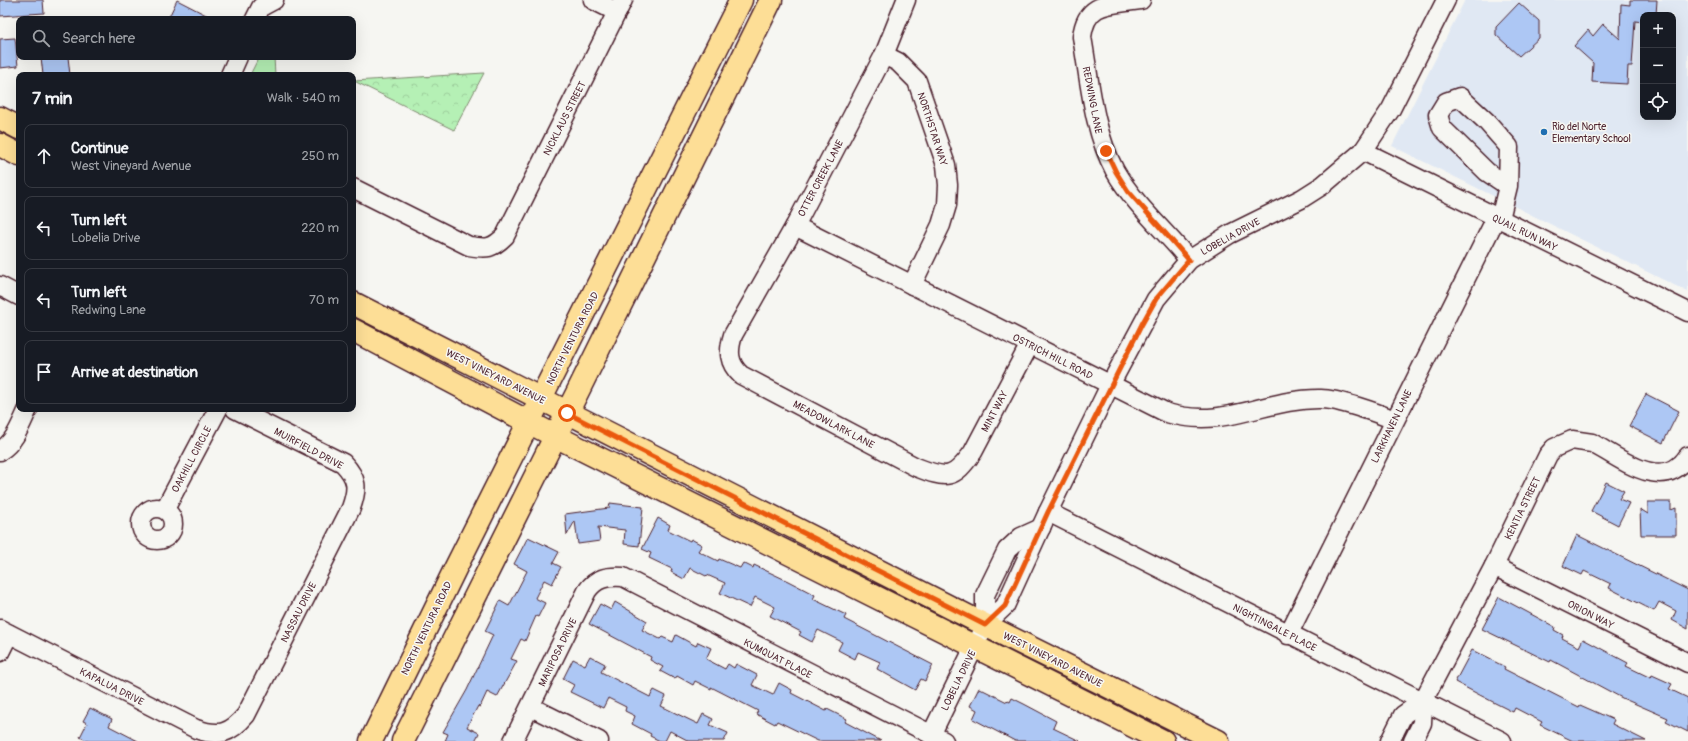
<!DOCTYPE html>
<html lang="en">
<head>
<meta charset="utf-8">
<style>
	:root { --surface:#171b24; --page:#242831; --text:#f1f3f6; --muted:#9ea1a6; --line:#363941 }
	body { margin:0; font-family:Pangolin,sans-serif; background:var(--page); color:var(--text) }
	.controls { position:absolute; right:12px; top:12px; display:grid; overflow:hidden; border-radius:8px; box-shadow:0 4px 16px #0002 }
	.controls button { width:36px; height:36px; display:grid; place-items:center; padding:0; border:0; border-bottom:1px solid var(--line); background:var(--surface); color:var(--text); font:20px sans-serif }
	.stop { position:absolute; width:12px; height:12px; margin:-9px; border:3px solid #ea580c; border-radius:50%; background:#fff }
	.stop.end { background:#ea580c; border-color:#fff; box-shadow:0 1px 4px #0008 }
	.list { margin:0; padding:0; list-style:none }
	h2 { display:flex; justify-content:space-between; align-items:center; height:52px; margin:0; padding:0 16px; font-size:17px }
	h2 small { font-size:13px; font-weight:400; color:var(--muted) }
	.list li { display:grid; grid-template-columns:26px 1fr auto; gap:12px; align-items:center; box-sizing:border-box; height:64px; margin:0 8px 8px; padding:0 8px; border:1px solid var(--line); border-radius:8px }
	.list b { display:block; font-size:15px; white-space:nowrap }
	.list p { margin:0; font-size:13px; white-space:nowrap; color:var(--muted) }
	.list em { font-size:13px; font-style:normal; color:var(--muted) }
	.icon { flex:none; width:22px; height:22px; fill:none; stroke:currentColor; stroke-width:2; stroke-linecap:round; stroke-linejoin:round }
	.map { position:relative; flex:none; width:1688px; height:741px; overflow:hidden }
	.search { position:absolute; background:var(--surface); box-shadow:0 4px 16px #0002; left:16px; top:16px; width:340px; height:44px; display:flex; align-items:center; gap:10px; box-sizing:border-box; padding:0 14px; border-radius:8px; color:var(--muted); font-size:15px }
	.panel { position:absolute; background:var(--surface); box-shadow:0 4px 16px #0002; left:16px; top:72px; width:340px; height:340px; border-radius:8px }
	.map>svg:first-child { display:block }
</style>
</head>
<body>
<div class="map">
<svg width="1688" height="741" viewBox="0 0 1688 741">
	<defs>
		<pattern id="forest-crowns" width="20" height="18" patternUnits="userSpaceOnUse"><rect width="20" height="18" fill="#b5f0b5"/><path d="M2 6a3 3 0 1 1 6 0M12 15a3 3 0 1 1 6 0" fill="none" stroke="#9dcd9c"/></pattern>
	</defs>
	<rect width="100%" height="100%" fill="#f6f6f2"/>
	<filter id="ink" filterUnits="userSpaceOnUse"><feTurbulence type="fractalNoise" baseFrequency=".025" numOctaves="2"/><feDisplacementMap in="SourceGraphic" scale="8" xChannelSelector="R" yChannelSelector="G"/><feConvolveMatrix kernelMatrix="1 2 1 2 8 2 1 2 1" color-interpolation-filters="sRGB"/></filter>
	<g filter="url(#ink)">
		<!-- built -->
		<path fill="#e0e8f3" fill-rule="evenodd" d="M 1465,0 L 1688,0 L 1688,292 L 1392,146 ZM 1643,15 L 1673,15 L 1673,117 L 1643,117 Z"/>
		<!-- forest -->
		<path fill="url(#forest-crowns)" stroke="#808870" d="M 484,73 L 454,130 L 354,81 Z"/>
		<!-- pitch -->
		<path fill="#b5f0b5" stroke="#808870" d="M 259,57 L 274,57 L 275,75 L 250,75 Z"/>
		<!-- building -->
		<g fill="#adc7f4" stroke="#4a1f2b">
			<path d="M 0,0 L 43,0 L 44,13 L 0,16 Z"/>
			<path d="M 177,0 L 214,19 L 168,19 Z"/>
			<path d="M 1630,0 L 1657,0 L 1656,15 L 1643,15 L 1643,22 L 1635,21 L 1632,66 L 1628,66 L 1627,84 L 1592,82 L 1593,63 L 1574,46 L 1588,30 L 1593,36 L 1603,24 L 1620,39 L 1621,4 L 1630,5 Z"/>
			<path d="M 1519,3 L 1539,21 L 1539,38 L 1519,56 L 1496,35 L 1496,27 Z"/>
			<path d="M 15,38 L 18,66 L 0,68 L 0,39 Z"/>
			<path d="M 41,57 L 68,57 L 70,75 L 43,75 Z"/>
			<path d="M 1646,394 L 1679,411 L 1663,443 L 1629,426 Z"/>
			<path d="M 1606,482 L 1624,491 L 1619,499 L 1629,503 L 1618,525 L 1591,511 Z"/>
			<path d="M 1648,502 L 1671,502 L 1671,510 L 1676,508 L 1676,535 L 1641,535 L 1640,509 L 1648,514 Z"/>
			<path d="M 610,503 L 643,507 L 639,546 L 624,544 L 625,530 L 598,527 L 600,541 L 578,544 L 575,521 L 567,535 L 565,514 L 609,508 Z"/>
			<path d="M 658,518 L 670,525 L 668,530 L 690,541 L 691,539 L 702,545 L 698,551 L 718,561 L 719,559 L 740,568 L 743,563 L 753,568 L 754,565 L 788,581 L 815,595 L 813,599 L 846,615 L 844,619 L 933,665 L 925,681 L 921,679 L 915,690 L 877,669 L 880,662 L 858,652 L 855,659 L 838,650 L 842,642 L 818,630 L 812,642 L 799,635 L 801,632 L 770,616 L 775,607 L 755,597 L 750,607 L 720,593 L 725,583 L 707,575 L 706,576 L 690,568 L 684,579 L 671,572 L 672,569 L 649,558 L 651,553 L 642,549 Z"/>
			<path d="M 1577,535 L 1688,590 L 1688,629 L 1672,620 L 1676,611 L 1659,602 L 1654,611 L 1609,588 L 1611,584 L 1584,571 L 1582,575 L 1563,566 Z"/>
			<path d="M 528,537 L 559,552 L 553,563 L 561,567 L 552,584 L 544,580 L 535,598 L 545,603 L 538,617 L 536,616 L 525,641 L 521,639 L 511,659 L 517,661 L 497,697 L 487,692 L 480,707 L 478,706 L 467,727 L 479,733 L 475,741 L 445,741 L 448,734 L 443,732 L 467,690 L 493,635 L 485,631 L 500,601 L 509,606 L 527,571 L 514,564 Z"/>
			<path d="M 1499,597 L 1555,627 L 1554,630 L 1563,635 L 1562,638 L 1579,647 L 1583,639 L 1628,663 L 1626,666 L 1651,678 L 1652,675 L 1672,684 L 1669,689 L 1688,698 L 1688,732 L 1666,721 L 1668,718 L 1622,698 L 1551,660 L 1550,662 L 1482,629 Z"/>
			<path d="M 615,602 L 647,621 L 642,630 L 660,639 L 662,637 L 673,642 L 676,635 L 696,646 L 698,642 L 711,648 L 706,659 L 725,669 L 728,664 L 734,668 L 736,664 L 757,675 L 752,685 L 773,695 L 779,683 L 792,690 L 791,693 L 826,711 L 827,709 L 847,719 L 845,722 L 881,741 L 818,741 L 777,721 L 775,724 L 756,714 L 758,711 L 711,687 L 711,689 L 695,681 L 693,685 L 677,676 L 675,679 L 660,671 L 663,667 L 650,660 L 651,657 L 589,624 L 600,604 L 611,610 Z"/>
			<path d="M 1472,650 L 1505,667 L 1504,669 L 1579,707 L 1580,705 L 1614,720 L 1612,724 L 1646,741 L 1573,741 L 1540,725 L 1542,722 L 1515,708 L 1513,712 L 1495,703 L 1455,682 Z"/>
			<path d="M 590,656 L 605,664 L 601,672 L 650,697 L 654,690 L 666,696 L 661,706 L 698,724 L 703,714 L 713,719 L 710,725 L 728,733 L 724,741 L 689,741 L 670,731 L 665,741 L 660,741 L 650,736 L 651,734 L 632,724 L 635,716 L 625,711 L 626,707 L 608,698 L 603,708 L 570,692 L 574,685 L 563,679 L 573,659 L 585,665 Z"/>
			<path d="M 979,688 L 1007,702 L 1008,701 L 1010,702 L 1012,698 L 1024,704 L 1056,721 L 1053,728 L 1080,741 L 1015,741 L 973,719 L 977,710 L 970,706 Z"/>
			<path d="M 90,708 L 112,719 L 109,726 L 138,741 L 88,741 L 80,737 L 87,723 L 83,721 Z"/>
		</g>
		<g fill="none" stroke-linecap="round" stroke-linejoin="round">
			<defs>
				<g id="minor">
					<path d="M 593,0 L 617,12"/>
					<path d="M 906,0 L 884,55 L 795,226 L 733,335 C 728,351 728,363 741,375 L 916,467 C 947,479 953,480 973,452 L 1030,344"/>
					<path d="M 1141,0 C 1112,5 1086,0 1082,37 C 1090,82 1093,130 1115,171 C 1134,204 1165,231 1189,260"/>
					<path d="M 255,19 L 261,7 L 274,0"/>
					<path d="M 884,55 L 898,62 L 917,81 L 946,165 L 948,185 L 947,205 L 941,225 L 912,285"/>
					<path d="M 230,75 L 238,57"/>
					<path d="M 1363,151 L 1688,312"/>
					<path d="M 353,188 L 469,246 C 487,249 492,249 505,236 L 623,0"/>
					<path d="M 1500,219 L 1508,186 L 1509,147 L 1487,122 L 1460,97 L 1446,102 L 1438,115 L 1442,128 L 1487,172 L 1508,186"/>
					<path d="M 795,226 L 1167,413 C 1226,430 1265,398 1321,399 C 1338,399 1378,413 1394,420"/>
					<path d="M 0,286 L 19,296"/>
					<path d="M 0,451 C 15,442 21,424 28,409"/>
					<circle cx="157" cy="524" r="16"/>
					<path d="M 165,509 L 218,409"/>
					<path d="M 1048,512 L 1502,741"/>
					<path d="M 1494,566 L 1688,663"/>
					<path d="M 985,625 L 985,595 L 1007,550 L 1021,537 L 1041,528"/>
					<path d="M 0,629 L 196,729 C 219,737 230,734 246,715 L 351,508 C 358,488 358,479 343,463 L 235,409"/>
					<path d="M 1288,635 L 1496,218"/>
					<path d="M 0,652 L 9,634"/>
					<path d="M 531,707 L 599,741"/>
					<path d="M 931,735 L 985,625 L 1005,606 L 1048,512 L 1110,385 L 1156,299 L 1189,260 L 1230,234 L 1301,199 L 1323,185 L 1363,151 L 1391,109 L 1446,0"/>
					<path d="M 513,741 L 587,591 C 596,578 607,576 623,577 L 944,741"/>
					<path d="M 1390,741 L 1403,715 L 1423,701"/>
					<path d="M 1413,741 L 1422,723 L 1423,701 L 1494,566 L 1548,455 L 1554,448 L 1572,440 L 1592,443 C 1620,458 1663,494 1688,456"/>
				</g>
				<g id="major">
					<path d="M 0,118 L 19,128"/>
					<path d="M 0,145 L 19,155"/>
					<path d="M 353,303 L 985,625 L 1218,741"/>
					<path d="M 353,330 L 555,436 L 1163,741"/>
					<path d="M 371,741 L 456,567 L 741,0"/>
					<path d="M 403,741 L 580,387 L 771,0"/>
				</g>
			</defs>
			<!-- minor casing -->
			<use href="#minor" stroke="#4a1f2b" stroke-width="21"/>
			<!-- major casing -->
			<use href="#major" stroke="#4a1f2b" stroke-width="25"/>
			<!-- minor -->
			<use href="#minor" stroke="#f6f6f2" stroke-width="18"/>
			<!-- major -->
			<use href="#major" stroke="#fdde96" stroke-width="22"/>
		</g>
	</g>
	<g fill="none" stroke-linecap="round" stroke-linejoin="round" filter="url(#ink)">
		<!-- route -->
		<path stroke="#ea580c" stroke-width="5" d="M 567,413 L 985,625 L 1005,606 L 1048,512 L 1142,324 L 1156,299 L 1189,260 L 1128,191 L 1116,172 L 1106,151"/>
	</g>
	<!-- markers -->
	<circle fill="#1f6fb2" stroke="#f6f6f2" stroke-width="1.5" cx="1544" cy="132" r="4"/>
	<g text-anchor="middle" stroke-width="3" stroke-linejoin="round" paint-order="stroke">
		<!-- street labels -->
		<g font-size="10" fill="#4a1f2b" stroke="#f6f6f2">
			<text transform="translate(1093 100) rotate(79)" y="4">REDWING LANE</text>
			<text transform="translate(564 118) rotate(-63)" y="4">NICKLAUS STREET</text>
			<text transform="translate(933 129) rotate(72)" y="4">NORTHSTAR WAY</text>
			<text transform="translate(820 178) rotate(-62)" y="4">OTTER CREEK LANE</text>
			<text transform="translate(1525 232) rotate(26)" y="4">QUAIL RUN WAY</text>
			<text transform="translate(1230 236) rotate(-29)" y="4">LOBELIA DRIVE</text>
			<text transform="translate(572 338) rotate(-63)" y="4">NORTH VENTURA ROAD</text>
			<text transform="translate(1053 356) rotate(27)" y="4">OSTRICH HILL ROAD</text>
			<text transform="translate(496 376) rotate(27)" y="4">WEST VINEYARD AVENUE</text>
			<text transform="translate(994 411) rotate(-62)" y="4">MINT WAY</text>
			<text transform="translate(834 424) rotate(28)" y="4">MEADOWLARK LANE</text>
			<text transform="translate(1391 426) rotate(-64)" y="4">LARKHAVEN LANE</text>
			<text transform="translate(309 448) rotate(28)" y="4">MUIRFIELD DRIVE</text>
			<text transform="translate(191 459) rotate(-62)" y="4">OAKHILL CIRCLE</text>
			<text transform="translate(1522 508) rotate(-64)" y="4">KENTIA STREET</text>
			<text transform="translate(298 612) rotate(-63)" y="4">NASSAU DRIVE</text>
			<text transform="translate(1591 614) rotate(27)" y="4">ORION WAY</text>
			<text transform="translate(1275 627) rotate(27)" y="4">NIGHTINGALE PLACE</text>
			<text transform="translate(426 628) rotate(-64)" y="4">NORTH VENTURA ROAD</text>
			<text transform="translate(557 652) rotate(-64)" y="4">MARIPOSA DRIVE</text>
			<text transform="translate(778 658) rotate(27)" y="4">KUMQUAT PLACE</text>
			<text transform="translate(1053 659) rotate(27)" y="4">WEST VINEYARD AVENUE</text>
			<text transform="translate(958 680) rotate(-64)" y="4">LOBELIA DRIVE</text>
			<text transform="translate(112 686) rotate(27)" y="4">KAPALUA DRIVE</text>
		</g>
		<!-- poi labels -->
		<g font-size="10" fill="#4a1f2b" stroke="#f6f6f2" text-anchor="start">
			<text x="1552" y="130">Rio del Norte<tspan x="1552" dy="12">Elementary School</tspan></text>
		</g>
	</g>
</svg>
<div class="controls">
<button>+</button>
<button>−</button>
<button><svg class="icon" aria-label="locate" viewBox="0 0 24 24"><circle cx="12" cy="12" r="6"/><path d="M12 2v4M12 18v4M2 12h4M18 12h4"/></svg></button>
</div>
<div class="stop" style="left:567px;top:413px"></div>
<div class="stop end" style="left:1106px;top:151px"></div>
<div class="search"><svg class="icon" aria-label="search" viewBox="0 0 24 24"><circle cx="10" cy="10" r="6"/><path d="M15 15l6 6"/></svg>Search here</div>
<section class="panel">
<h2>7 min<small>Walk · 540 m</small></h2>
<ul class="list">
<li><svg class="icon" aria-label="ahead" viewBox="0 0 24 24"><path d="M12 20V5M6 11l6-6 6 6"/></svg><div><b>Continue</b><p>West Vineyard Avenue</p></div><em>250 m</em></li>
<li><svg class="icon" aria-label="left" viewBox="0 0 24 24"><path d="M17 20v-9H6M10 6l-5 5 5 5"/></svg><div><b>Turn left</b><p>Lobelia Drive</p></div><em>220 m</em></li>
<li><svg class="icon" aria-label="left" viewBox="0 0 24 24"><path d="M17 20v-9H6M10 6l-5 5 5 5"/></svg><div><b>Turn left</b><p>Redwing Lane</p></div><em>70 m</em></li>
<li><svg class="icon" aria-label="arrive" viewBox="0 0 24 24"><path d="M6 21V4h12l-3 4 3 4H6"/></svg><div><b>Arrive at destination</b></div></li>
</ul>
</section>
</div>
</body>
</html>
